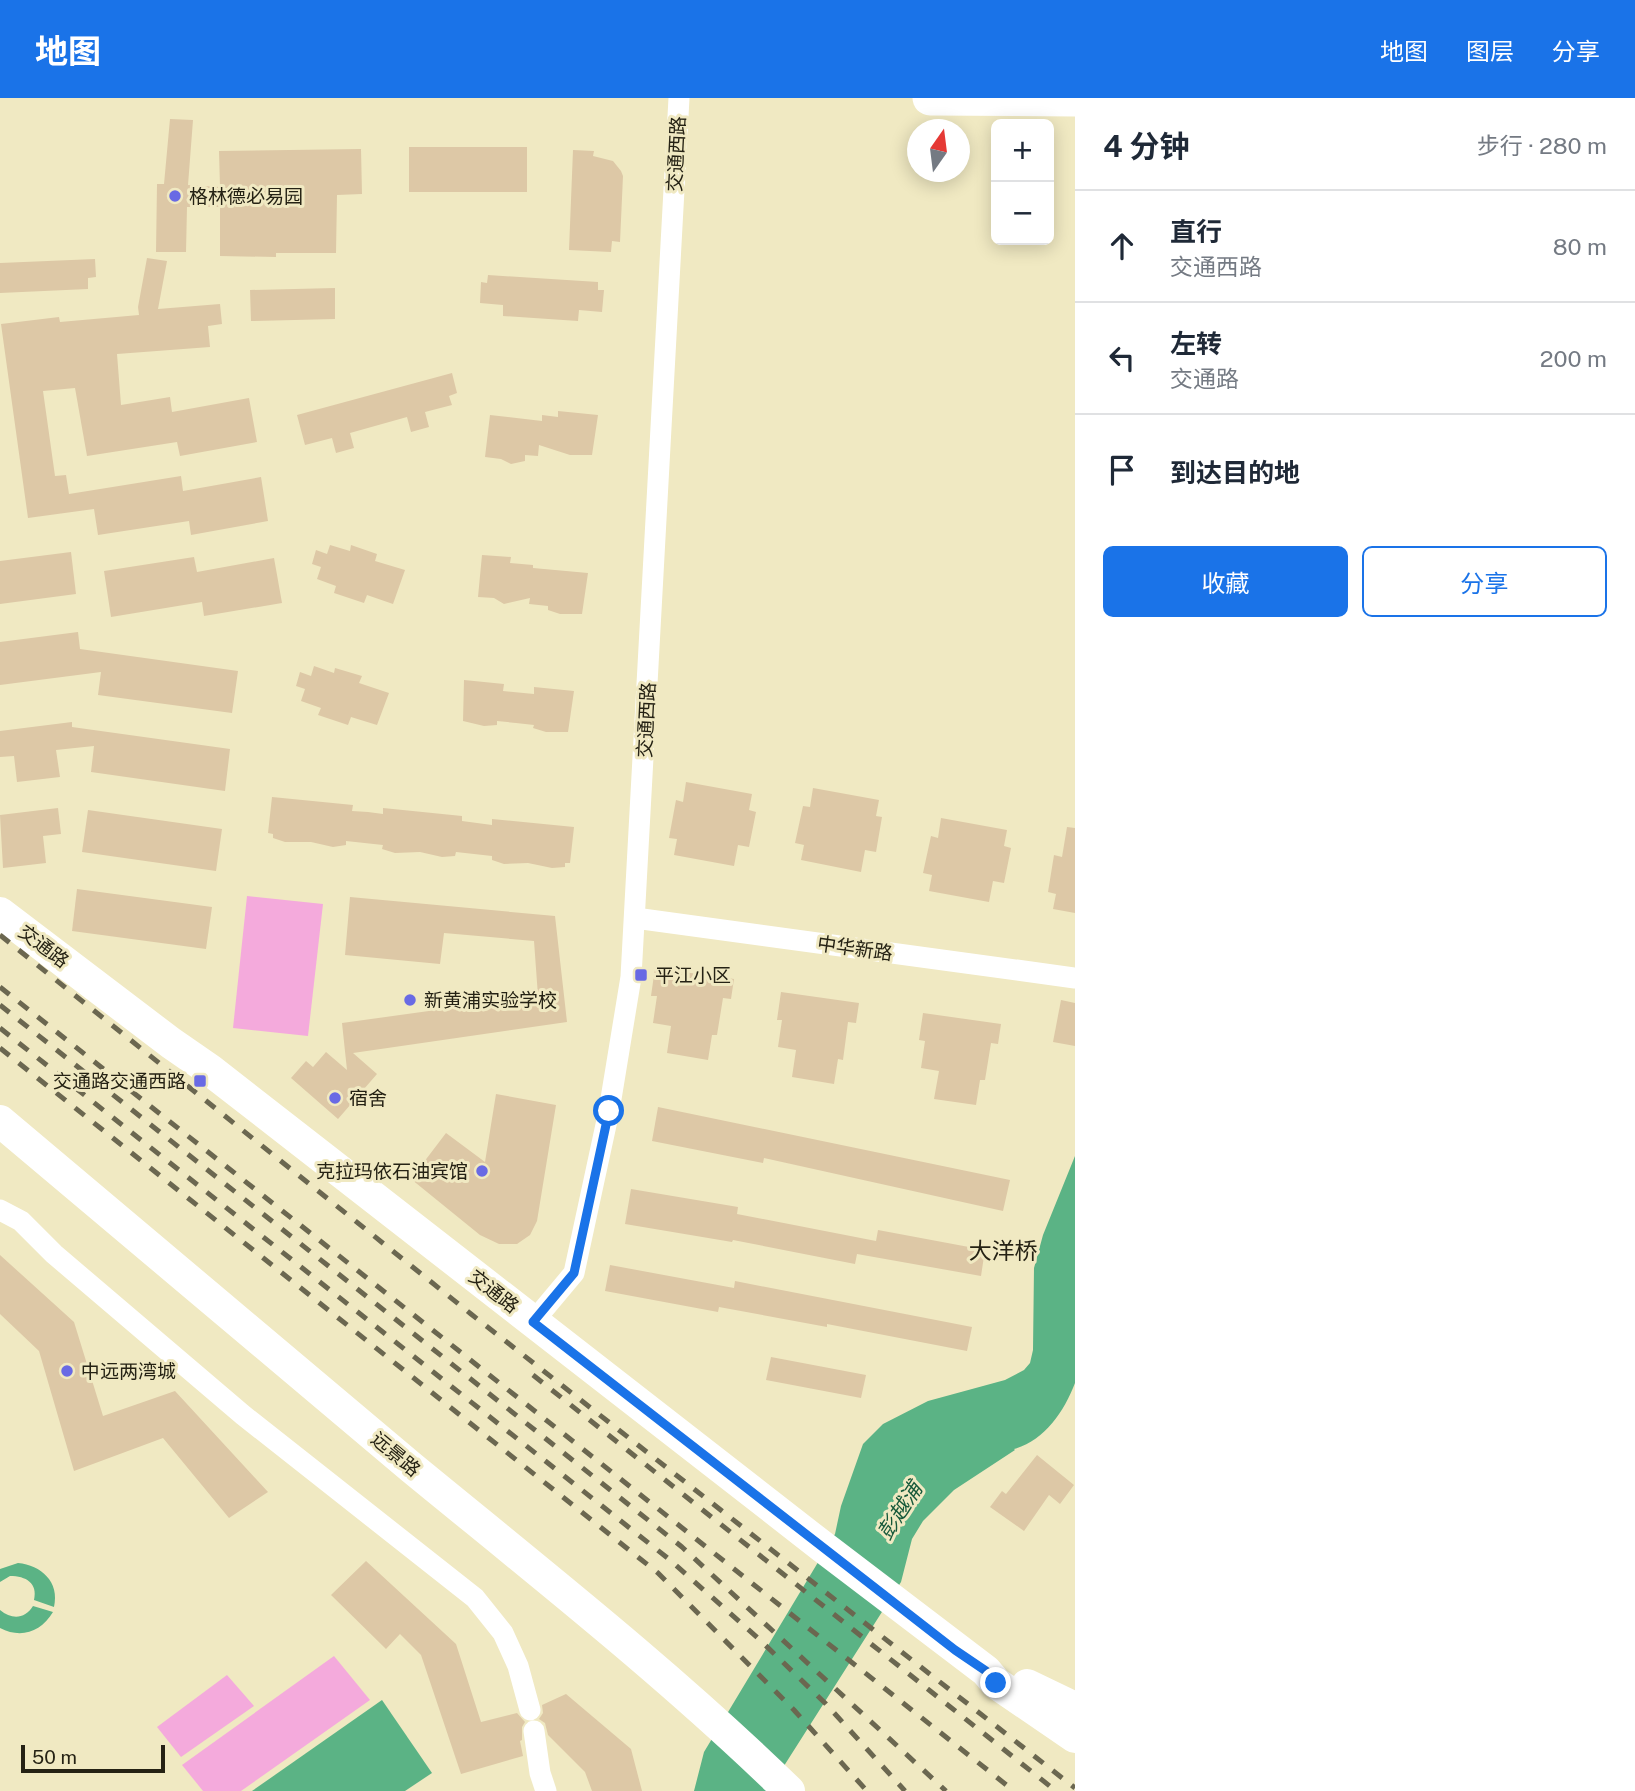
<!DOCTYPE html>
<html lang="zh">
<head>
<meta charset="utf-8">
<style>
	:root { --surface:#fff; --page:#f6f6f7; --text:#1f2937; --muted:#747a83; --line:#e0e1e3; --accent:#1a73e8 }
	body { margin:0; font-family:"Public Sans","Noto Sans SC",sans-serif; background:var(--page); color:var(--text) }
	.controls { position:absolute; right:21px; top:21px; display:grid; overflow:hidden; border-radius:10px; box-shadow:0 4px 18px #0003 }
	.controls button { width:63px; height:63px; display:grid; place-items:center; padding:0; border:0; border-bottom:2px solid var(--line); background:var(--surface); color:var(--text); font:35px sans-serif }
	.compass { position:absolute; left:907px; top:21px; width:63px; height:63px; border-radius:50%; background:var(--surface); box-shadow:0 4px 18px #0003; rotate:14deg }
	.scale { position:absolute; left:21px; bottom:18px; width:144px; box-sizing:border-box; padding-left:7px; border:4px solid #252214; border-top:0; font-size:19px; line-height:24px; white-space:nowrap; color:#252214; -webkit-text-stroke:5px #f0e9c2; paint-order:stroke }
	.stop { position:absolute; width:21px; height:21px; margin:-16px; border:5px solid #1a73e8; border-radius:50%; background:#fff }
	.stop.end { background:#1a73e8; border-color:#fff; box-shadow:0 2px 7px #0008 }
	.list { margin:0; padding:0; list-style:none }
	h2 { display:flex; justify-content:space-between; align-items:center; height:91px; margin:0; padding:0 28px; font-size:30px }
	h2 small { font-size:23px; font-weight:400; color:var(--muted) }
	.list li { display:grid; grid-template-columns:46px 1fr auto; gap:21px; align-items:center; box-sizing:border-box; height:112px; padding:0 28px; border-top:2px solid var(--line) }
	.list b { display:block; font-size:26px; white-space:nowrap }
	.list p { margin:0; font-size:23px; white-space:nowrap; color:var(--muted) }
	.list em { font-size:23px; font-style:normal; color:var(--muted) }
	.actions { display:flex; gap:14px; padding:21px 28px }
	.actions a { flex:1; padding:16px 0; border:2px solid var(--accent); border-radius:10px; text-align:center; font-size:24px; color:var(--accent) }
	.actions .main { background:var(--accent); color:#fff }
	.icon { flex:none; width:38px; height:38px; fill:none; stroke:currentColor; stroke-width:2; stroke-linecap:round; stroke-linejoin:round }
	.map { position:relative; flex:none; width:1075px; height:1693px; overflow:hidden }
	header { display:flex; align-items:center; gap:42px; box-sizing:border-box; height:98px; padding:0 35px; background:var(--accent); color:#fff }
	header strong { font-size:33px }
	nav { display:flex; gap:38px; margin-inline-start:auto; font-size:24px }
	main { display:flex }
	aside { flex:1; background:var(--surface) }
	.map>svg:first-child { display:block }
</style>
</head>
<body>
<header>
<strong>地图</strong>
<nav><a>地图</a><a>图层</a><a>分享</a></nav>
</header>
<main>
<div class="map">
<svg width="1075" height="1693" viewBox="0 0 1075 1693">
	<rect width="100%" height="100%" fill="#f0e9c2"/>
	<!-- green -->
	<g fill="#f4aadc">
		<path d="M 247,798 L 323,806 L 308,938 L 233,930 Z"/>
		<path d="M 334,1558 L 370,1602 L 241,1693 L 203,1693 L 182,1667 Z"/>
		<path d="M 227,1577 L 254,1608 L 181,1659 L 157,1629 Z"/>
	</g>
	<!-- water -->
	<g fill="#5bb385">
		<path d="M 1075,1058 L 1075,1285 C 1064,1314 1044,1343 1014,1351 L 1015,1352 L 954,1392 L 923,1423 L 912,1441 L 901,1484 L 768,1693 L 694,1693 L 704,1654 L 835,1436 L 841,1408 L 863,1346 L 883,1326 L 928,1303 L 1005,1282 L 1024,1272 L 1030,1265 L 1033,1252 L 1034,1170 L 1043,1137 Z"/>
		<path d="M 18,1465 C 41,1467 60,1484 54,1509 L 34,1502 C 38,1485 26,1478 10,1478 L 0,1484 L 0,1471 Z"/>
		<path d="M 33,1508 L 53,1514 C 41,1534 21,1541 0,1530 L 0,1512 C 12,1522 25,1521 33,1508 Z"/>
		<path d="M 382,1602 L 432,1675 L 405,1693 L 252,1693 Z"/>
	</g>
	<!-- building -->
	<g fill="#ddc8a6">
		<path d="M 170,21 L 193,22 L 188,87 L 220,89 L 219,53 L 361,51 L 362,96 L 337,97 L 336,155 L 276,155 L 276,159 L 220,158 L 220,109 L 187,109 L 186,154 L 156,154 L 157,86 L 164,86 Z"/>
		<rect x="409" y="49" width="118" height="45"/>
		<path d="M 573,52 L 594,53 L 593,58 L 613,63 L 621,73 L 623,78 L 620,144 L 612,143 L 611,154 L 569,152 Z"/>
		<path d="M 147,160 L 167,163 L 158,211 L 220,206 L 222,226 L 208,228 L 210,249 L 117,256 L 121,307 L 170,299 L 172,314 L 249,300 L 257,344 L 180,358 L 177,344 L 87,358 L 75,290 L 43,293 L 55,378 L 66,377 L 69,396 L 181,378 L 183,393 L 261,379 L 268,423 L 191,437 L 189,423 L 98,437 L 94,411 L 28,420 L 1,226 L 59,219 L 60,224 L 139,217 L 138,209 Z"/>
		<path d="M 95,161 L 96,179 L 88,180 L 88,191 L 0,195 L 0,165 Z"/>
		<path d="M 488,177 L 598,184 L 598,192 L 604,192 L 602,214 L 579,212 L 578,223 L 503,218 L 503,207 L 480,205 L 481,184 L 487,185 Z"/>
		<path d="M 335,190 L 335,221 L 251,223 L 250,192 Z"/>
		<path d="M 452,275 L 457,295 L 449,298 L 452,307 L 425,314 L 429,329 L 411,334 L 407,319 L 350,335 L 354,350 L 336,355 L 332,340 L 305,347 L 297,317 Z"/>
		<path d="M 558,313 L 598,317 L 592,357 L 570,357 L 539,347 L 538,358 L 525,357 L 525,363 L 511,366 L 501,361 L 485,359 L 490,317 L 542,323 L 542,317 L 558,319 Z"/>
		<path d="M 330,447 L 350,453 L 351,447 L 377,456 L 375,463 L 405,472 L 393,506 L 367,497 L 364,505 L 334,495 L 336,488 L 317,481 L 321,469 L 312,466 L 316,452 L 327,456 Z"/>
		<path d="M 71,454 L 76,496 L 0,506 L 0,463 Z"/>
		<path d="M 482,457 L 511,459 L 510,465 L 533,467 L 533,470 L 588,475 L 582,516 L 560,516 L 548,512 L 548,508 L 529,506 L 530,500 L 504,506 L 494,500 L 478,499 Z"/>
		<path d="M 194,459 L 197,474 L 274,460 L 282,505 L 204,518 L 202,504 L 111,519 L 104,473 Z"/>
		<path d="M 78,534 L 80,551 L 238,573 L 232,615 L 98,597 L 101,574 L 0,587 L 0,544 Z"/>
		<path d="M 314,568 L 334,575 L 335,570 L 362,578 L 359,585 L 389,595 L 377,627 L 351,619 L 348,627 L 318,617 L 321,610 L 301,603 L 305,591 L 296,588 L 300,574 L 311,578 Z"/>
		<path d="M 464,582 L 504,586 L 503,593 L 534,596 L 534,589 L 574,593 L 568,634 L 546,634 L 533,630 L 534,627 L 516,625 L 497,623 L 497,627 L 484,628 L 463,623 Z"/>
		<path d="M 72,624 L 72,629 L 230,651 L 225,693 L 91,674 L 94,648 L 56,652 L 60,679 L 17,684 L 14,658 L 0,659 L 0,633 Z"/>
		<path d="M 686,684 L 752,696 L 749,712 L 756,714 L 749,749 L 738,747 L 734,768 L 674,757 L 677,741 L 669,740 L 676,702 L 683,704 Z"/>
		<path d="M 813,690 L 879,702 L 876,718 L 882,719 L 876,754 L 865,752 L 861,774 L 801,762 L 804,747 L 795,745 L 803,708 L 810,709 Z"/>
		<path d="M 272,699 L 353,707 L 352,713 L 368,714 L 383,716 L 383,710 L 462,718 L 462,723 L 492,727 L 492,721 L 574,729 L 570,765 L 565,765 L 565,769 L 552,770 L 528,765 L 504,766 L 492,762 L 492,758 L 456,754 L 455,758 L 442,759 L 420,754 L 395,755 L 382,751 L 383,747 L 346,743 L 346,747 L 333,749 L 311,744 L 285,744 L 273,740 L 273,736 L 268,735 Z"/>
		<path d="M 58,710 L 61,736 L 43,738 L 46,765 L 3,770 L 0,717 Z"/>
		<path d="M 88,712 L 222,731 L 216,773 L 82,754 Z"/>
		<path d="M 941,720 L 1007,732 L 1004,748 L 1011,750 L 1004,785 L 993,783 L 989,804 L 929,793 L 932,777 L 923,775 L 931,738 L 938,740 Z"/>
		<path d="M 1067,729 L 1075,730 L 1075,815 L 1053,811 L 1056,796 L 1048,794 L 1054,757 L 1062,759 Z"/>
		<path d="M 77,791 L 212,809 L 206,851 L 72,833 Z"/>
		<path d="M 350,799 L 555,818 L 567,924 L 353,955 L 377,976 L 338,1021 L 291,980 L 306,963 L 313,969 L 326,954 L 347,972 L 342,925 L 538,898 L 534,843 L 444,835 L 440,866 L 345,857 Z"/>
		<path d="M 655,870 L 734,881 L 731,901 L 723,900 L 717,937 L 712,937 L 708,962 L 667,955 L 671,928 L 653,925 L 657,898 L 651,898 Z"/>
		<path d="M 781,894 L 859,905 L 856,925 L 848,924 L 843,962 L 838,961 L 834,986 L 792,979 L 796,952 L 778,949 L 782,922 L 777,922 Z"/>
		<path d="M 1061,902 L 1075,905 L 1075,948 L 1053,944 Z"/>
		<path d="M 923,915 L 1001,926 L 998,946 L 991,945 L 985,982 L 980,982 L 976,1007 L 934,1001 L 939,973 L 921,970 L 925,943 L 919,942 Z"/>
		<path d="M 496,996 L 556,1007 L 537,1123 L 530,1137 L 517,1146 L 499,1146 L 480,1137 L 411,1081 L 446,1035 L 485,1064 Z"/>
		<path d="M 658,1009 L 1010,1082 L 1003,1113 L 764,1060 L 763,1065 L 652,1043 Z"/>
		<path d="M 631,1091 L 738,1109 L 737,1116 L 876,1143 L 878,1132 L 985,1152 L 981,1178 L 857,1156 L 855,1166 L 733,1142 L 732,1144 L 625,1126 Z"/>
		<path d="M 0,1157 L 74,1224 L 103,1318 L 175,1293 L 268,1394 L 229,1420 L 163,1340 L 74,1373 L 39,1253 L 0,1216 Z"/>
		<path d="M 610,1167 L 734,1190 L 735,1183 L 972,1229 L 967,1253 L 827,1226 L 827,1229 L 719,1209 L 718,1214 L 605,1193 Z"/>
		<path d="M 771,1259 L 866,1277 L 861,1300 L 766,1282 Z"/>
		<path d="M 1037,1357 L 1074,1387 L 1060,1406 L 1049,1397 L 1024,1433 L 990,1409 L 1002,1393 L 1006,1396 Z"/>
		<path d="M 366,1463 L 456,1546 L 481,1624 L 517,1615 L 525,1624 L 522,1629 L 522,1642 L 520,1643 L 523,1658 L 461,1676 L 421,1557 L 400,1536 L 386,1551 L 331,1497 Z"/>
		<path d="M 566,1596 L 631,1651 L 642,1693 L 592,1693 L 585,1674 L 548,1637 L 545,1625 L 539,1621 L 543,1615 L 542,1607 Z"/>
	</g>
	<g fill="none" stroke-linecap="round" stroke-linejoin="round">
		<!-- street -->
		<g stroke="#fff" stroke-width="21">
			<path d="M 635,820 L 1075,880"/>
			<path d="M 0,1112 L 21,1123 L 54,1156 L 243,1317 L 475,1500 L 503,1535 L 518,1568 L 530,1612"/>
			<path d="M 533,1224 L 574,1175 L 609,1013 L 631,879 L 679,0"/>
			<path d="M 534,1633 L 540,1675 L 546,1693"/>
		</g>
		<!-- secondary -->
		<g stroke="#fff" stroke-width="32">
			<path d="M 0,815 L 171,945 L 210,972 L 823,1449 L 986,1573 L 996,1585 L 1075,1639"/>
			<path d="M 0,1023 C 138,1138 274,1255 412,1370 C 540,1475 671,1578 789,1693"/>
			<path d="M 1027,1587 L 1075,1610"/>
		</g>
		<!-- primary -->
		<path stroke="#fff" stroke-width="35" d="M 930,0 L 1075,1"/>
		<!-- rail -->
		<g stroke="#6b6750" stroke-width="5" stroke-dasharray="12 12" stroke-linecap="butt">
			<path d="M 0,837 L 471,1216 L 1075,1690"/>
			<path d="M 0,889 L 1014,1693"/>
			<path d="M 0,907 L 682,1449 L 946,1693"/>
			<path d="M 0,930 L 670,1462 L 759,1541 L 826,1606 L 905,1693"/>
			<path d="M 0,950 L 658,1475 L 794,1612 L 867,1693"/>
			<path d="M 533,1277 L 1056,1693"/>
		</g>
	</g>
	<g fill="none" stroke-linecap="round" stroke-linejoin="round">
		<!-- route -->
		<path stroke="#1a73e8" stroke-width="9" d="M 609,1013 L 574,1175 L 533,1224 L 955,1552 L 986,1573 L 996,1585"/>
	</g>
	<!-- markers -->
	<g fill="#696ae4" stroke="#f0e9c2" stroke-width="2.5">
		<circle cx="175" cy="98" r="7"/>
		<rect x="634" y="870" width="14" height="14" rx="3.5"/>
		<circle cx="410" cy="902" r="7"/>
		<rect x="193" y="976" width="14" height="14" rx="3.5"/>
		<circle cx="335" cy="1000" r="7"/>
		<circle cx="482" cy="1073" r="7"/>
		<circle cx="67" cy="1273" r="7"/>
	</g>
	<g text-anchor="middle" stroke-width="6" stroke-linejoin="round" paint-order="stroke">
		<!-- street labels -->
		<g font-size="19" fill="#252214" stroke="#f0e9c2">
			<text transform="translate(676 56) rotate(-87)" y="7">交通西路</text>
			<text transform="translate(646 622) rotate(-87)" y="7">交通西路</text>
			<text transform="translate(44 848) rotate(37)" y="7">交通路</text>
			<text transform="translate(855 850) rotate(8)" y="7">中华新路</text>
			<text transform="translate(494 1193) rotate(38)" y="7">交通路</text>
			<text transform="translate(396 1356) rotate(40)" y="7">远景路</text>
		</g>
		<!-- poi labels -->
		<g font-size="19" fill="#252214" stroke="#f0e9c2" text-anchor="start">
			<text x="189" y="105">格林德必易园</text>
			<text x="655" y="884">平江小区</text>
			<text x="424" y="909">新黄浦实验学校</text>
			<text x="186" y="990" text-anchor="end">交通路交通西路</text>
			<text x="349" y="1007">宿舍</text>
			<text x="468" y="1080" text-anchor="end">克拉玛依石油宾馆</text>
			<text x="81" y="1280">中远两湾城</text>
		</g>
		<!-- water labels -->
		<g font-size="21" font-style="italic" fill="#16593a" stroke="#f0e9c2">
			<text transform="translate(900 1413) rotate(-57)" y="7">彭越浦</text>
		</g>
		<!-- quarter labels -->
		<g font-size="23" fill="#252214" stroke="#f0e9c2">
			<text x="1003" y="1161">大洋桥</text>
		</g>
	</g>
</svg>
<div class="controls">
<button>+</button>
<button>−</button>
</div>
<svg class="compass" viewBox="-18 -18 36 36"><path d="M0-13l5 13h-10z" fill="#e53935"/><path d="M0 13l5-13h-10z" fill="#747a83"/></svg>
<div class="scale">50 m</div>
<div class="stop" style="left:609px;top:1013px"></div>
<div class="stop end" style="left:996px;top:1585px"></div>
</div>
<aside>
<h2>4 分钟<small>步行 · 280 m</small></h2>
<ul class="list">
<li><svg class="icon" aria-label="ahead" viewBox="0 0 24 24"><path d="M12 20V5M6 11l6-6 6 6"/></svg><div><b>直行</b><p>交通西路</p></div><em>80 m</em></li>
<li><svg class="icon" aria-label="left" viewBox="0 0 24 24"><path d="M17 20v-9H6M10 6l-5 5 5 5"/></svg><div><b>左转</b><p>交通路</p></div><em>200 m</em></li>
<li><svg class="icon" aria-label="arrive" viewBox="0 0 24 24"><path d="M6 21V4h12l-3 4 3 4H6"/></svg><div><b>到达目的地</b></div></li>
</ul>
<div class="actions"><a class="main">收藏</a><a>分享</a></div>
</aside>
</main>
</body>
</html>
